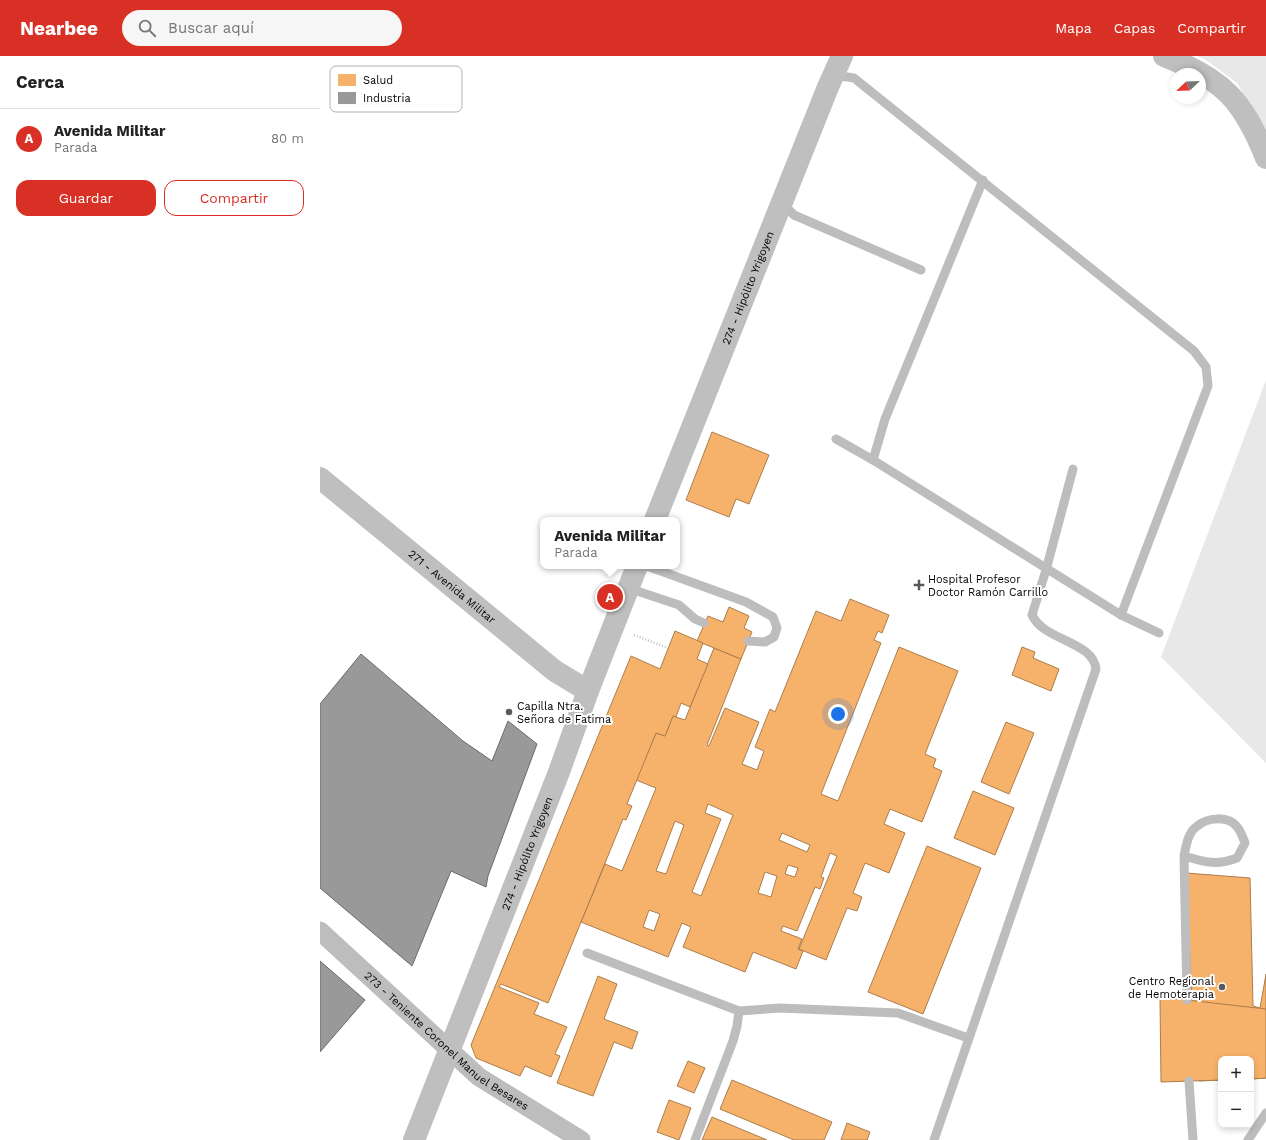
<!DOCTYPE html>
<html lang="es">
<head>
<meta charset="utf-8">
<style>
	:root { --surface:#fff; --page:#f6f6f6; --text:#222; --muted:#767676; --line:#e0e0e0; --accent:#d93025 }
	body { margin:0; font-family:"Work Sans",sans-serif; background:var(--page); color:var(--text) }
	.controls { position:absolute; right:12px; bottom:12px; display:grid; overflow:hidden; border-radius:8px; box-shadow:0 2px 6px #0003 }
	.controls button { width:36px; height:36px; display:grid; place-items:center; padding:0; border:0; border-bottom:1px solid var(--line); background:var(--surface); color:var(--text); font:20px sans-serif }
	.compass { position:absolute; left:850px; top:12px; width:36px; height:36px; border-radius:50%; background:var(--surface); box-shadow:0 2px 6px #0003; rotate:247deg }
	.you { position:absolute; left:518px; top:658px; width:14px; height:14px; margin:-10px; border:3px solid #fff; border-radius:50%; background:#1a73e8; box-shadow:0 0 0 6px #1a73e833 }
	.badge { display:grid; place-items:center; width:26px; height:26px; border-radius:50%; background:var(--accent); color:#fff; font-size:13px; font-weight:700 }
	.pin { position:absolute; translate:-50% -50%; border:2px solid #fff; box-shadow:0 1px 4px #0006 }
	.popup { position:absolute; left:220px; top:461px; width:140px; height:52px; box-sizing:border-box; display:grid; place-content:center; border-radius:8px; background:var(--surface); filter:drop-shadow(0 1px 3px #0005); font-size:13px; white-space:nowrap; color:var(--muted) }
	.popup b { font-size:15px; color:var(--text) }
	.popup::after { content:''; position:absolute; left:50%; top:100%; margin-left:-8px; border:8px solid transparent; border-top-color:var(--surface) }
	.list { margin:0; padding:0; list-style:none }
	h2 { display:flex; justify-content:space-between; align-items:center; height:52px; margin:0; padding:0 16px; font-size:17px }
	h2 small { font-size:13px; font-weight:400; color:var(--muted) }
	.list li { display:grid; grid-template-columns:26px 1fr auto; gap:12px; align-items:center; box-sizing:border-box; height:60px; padding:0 16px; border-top:1px solid var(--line) }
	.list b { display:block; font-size:15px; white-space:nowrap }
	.list p { margin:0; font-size:13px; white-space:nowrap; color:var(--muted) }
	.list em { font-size:13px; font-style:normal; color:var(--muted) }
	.actions { display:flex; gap:8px; padding:12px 16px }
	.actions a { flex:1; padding:9px 0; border:1px solid var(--accent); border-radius:12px; text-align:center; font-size:14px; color:var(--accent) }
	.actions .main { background:var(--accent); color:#fff }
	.icon { flex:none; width:22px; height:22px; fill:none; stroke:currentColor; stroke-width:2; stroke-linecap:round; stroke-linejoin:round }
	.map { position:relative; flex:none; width:946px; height:1084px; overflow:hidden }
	header { display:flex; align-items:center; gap:24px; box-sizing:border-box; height:56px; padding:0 20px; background:var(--accent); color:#fff }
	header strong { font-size:19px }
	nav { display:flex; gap:22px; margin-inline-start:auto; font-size:14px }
	.search { width:280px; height:36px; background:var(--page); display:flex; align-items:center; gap:10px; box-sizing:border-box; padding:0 14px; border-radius:22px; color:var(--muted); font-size:15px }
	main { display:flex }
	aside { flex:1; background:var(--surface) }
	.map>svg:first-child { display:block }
</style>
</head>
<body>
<header>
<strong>Nearbee</strong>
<div class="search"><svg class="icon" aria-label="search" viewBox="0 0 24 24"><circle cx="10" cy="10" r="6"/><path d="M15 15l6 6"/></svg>Buscar aquí</div>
<nav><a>Mapa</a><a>Capas</a><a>Compartir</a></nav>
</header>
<main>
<aside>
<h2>Cerca<small></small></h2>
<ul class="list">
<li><span class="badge">A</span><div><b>Avenida Militar</b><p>Parada</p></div><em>80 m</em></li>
</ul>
<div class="actions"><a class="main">Guardar</a><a>Compartir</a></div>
</aside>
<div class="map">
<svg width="946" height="1084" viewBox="0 0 946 1084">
	<rect width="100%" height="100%" fill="#fff"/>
	<!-- green -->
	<g fill="#e8e8e8">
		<path d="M 877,0 L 946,0 L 946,76 L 917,27 L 886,4 Z"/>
		<path d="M 946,324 L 946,707 L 841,601 Z"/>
	</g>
	<!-- health -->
	<g fill="#f6b26b" stroke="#ac7d4b" fill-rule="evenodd">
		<path d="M 392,376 L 449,399 L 429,448 L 416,443 L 409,461 L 366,444 Z"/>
		<path d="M 530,543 L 569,559 L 562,577 L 558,575 L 554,584 L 561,587 L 501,738 L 518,745 L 579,591 L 638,615 L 605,698 L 616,703 L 613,711 L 622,715 L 602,766 L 570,753 L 564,768 L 585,777 L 569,817 L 545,807 L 533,837 L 542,841 L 537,855 L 527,852 L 506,904 L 479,893 L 517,800 L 510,797 L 501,821 L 504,822 L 500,833 L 495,831 L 477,875 L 463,870 L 461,875 L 482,883 L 478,893 L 483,895 L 476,913 L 433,896 L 425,916 L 363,891 L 371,871 L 362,867 L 348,901 L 261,866 L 285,808 L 302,815 L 336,732 L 316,724 L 336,677 L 345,680 L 353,660 L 365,664 L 394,592 L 421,603 L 387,689 L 389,690 L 405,652 L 439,666 L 422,708 L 437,714 L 444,695 L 435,691 L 450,653 L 455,656 L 496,555 L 521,565 ZM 388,748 L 413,759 L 381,840 L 372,836 L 401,763 L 385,757 ZM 355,765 L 364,769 L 346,818 L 336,815 ZM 462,777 L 490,789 L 487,796 L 459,784 ZM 468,809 L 478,812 L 475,821 L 465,818 ZM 445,816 L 457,820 L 451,841 L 438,837 ZM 329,854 L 340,858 L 334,875 L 323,871 Z"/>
		<path d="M 409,551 L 429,560 L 424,572 L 432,576 L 421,603 L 377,585 L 388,560 L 403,566 Z"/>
		<path d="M 355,575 L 383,587 L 377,603 L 388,608 L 370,651 L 361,647 L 356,661 L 353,660 L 345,680 L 336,677 L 307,748 L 312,750 L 306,764 L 303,763 L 228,947 L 181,928 L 179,931 L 219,947 L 214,958 L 247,971 L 235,998 L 240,1000 L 231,1021 L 205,1010 L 200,1020 L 156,1002 L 151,989 L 311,600 L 340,613 Z"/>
		<path d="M 702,591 L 715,596 L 713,602 L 739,613 L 731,635 L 692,619 Z"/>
		<path d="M 686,666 L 714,677 L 689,738 L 661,726 Z"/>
		<path d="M 653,735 L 694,752 L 675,799 L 634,782 Z"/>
		<path d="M 607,790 L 661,812 L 603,958 L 548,936 Z"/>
		<path d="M 866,817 L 930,822 L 933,950 L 940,952 L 946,918 L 946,1022 L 931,1023 L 931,1003 L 901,1003 L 901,1024 L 879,1025 L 872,945 Z"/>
		<path d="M 278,920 L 297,928 L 284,963 L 318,976 L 312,993 L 294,986 L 273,1040 L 237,1027 Z"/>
		<path d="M 840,941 L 946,953 L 946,1022 L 931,1023 L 931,1003 L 901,1003 L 901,1024 L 841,1026 Z"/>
		<path d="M 368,1005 L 385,1012 L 374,1037 L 357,1030 Z"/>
		<path d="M 412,1024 L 512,1066 L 504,1084 L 474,1084 L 400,1053 Z"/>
		<path d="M 349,1044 L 371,1052 L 359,1084 L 337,1076 Z"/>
		<path d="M 392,1061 L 447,1084 L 382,1084 Z"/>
		<path d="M 527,1067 L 550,1076 L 547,1084 L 521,1084 Z"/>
	</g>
	<!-- industry -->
	<g fill="#999" stroke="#6b6b6b">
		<path d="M 41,598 L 143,685 L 172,705 L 188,665 L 217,688 L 168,820 L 166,831 L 131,815 L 92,910 L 0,832 L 0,648 Z"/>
		<path d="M 0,905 L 45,944 L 0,996 Z"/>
	</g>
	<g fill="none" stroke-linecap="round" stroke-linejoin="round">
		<!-- path -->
		<path stroke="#c2c2c2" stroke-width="2.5" stroke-dasharray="1 2" stroke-linecap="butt" d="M 314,579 L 348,592"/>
		<!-- lane -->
		<g stroke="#bdbdbd" stroke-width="9">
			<path d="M 514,19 L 534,22 L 874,295 L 886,311 L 888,330 L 801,559"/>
			<path d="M 462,147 L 474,159 L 601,214"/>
			<path d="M 516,383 L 553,404 L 801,559 L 839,577"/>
			<path d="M 553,404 L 565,363 L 663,124"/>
			<path d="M 327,510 L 426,546 L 453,561 L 457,572 L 454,581 L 445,586 L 428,585"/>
			<path d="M 308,532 L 359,549 L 375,563 L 384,567"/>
			<path d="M 864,800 C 885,806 896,810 917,802 L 925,787 C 923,782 921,776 918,772 C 909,759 887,761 876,771 C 868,777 866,790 864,800 L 867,944"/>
			<path d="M 267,897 L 419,955 L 460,952 L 578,957 L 648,982"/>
			<path d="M 869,1025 L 873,1084"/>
			<path d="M 375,1084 L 413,985 L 417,970 L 419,955"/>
			<path d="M 614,1084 L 776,613 C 773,585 724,585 712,559 L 726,514 L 753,413"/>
			<path d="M 928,1084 L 946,1057"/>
		</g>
		<!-- street -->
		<path stroke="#bdbdbd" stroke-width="19" id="s1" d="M 0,875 L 159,1021 L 261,1084"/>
		<!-- secondary -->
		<g stroke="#bfbfbf" stroke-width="22">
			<path d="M 844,0 C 903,23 923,44 946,102"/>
			<path id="s2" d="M 0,422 L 235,615 L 268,635"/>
			<path id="s3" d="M 335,464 L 508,31 L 522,0"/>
			<path id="s4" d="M 94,1084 L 239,716 L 268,635 L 317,510"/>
		</g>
	</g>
	<!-- markers -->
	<g fill="#595959" stroke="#fff" stroke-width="1.5">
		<path d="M597 523h4v4h4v4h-4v4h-4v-4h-4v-4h4z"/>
		<circle cx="189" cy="656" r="4"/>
		<circle cx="902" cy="931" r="4"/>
	</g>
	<g text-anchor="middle" stroke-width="4" stroke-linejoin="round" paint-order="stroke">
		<!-- street labels -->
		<g font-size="11" fill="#000" stroke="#fff">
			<text dy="4" stroke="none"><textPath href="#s3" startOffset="250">274 - Hipólito Yrigoyen</textPath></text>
			<text dy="4" stroke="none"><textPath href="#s2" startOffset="171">271 - Avenida Militar</textPath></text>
			<text dy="4" stroke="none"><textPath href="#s4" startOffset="308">274 - Hipólito Yrigoyen</textPath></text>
			<text dy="4" stroke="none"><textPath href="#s1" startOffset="168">273 - Teniente Coronel Manuel Besares</textPath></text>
		</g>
		<!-- poi labels -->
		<g font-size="11" fill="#000" stroke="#fff" text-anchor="start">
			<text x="608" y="527">Hospital Profesor<tspan x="608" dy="13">Doctor Ramón Carrillo</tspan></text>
			<text x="197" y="654">Capilla Ntra.<tspan x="197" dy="13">Señora de Fatima</tspan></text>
			<text x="894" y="929" text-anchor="end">Centro Regional<tspan x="894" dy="13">de Hemoterapia</tspan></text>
		</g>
	</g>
	<!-- legend -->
	<rect x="10" y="10" width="132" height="46" rx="6" fill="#fff" stroke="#b2b2b2" stroke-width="1"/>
	<rect x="18" y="18" width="18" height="12" fill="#f6b26b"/>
	<rect x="18" y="36" width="18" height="12" fill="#999"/>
	<g font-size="11" fill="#000">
		<text x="43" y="28">Salud</text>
		<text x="43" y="46">Industria</text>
	</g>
</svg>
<div class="controls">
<button>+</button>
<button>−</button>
</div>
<svg class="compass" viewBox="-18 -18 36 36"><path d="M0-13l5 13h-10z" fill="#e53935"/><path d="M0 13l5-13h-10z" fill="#767676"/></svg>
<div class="you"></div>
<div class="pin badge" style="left:290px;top:541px">A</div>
<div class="popup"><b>Avenida Militar</b>Parada</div>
</div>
</main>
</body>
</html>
